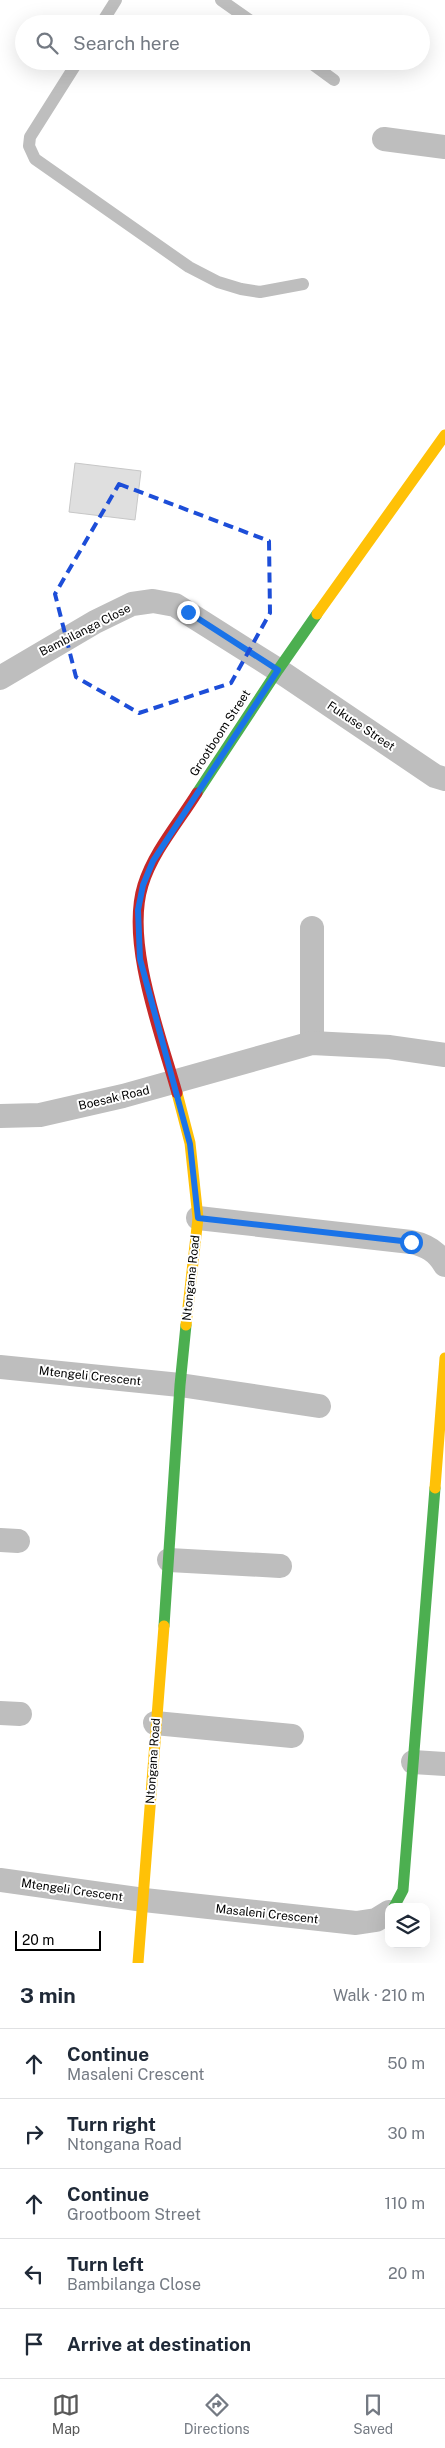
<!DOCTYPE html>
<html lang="en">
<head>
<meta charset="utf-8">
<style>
	:root { --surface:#fff; --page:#f2f2f3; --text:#1f2937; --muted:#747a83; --line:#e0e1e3; --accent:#595959 }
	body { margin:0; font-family:"Public Sans",sans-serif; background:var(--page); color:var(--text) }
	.controls { position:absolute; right:15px; bottom:15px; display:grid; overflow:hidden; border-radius:10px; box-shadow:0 5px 20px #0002 }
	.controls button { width:45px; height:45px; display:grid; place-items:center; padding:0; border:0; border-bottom:1px solid var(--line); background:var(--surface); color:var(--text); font:25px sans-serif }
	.scale { position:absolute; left:15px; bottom:12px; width:86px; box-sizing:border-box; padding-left:5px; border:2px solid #000; border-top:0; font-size:14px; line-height:18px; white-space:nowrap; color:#000; -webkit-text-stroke:4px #fff; paint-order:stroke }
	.stop { position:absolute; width:15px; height:15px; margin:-11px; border:4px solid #1a73e8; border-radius:50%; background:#fff }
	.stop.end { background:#1a73e8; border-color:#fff; box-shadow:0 1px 5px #0008 }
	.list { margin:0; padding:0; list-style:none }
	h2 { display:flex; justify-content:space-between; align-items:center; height:65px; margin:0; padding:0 20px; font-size:21px }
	h2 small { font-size:16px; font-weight:400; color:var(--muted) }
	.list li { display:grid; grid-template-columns:32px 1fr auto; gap:15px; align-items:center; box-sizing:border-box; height:70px; padding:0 20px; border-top:1px solid var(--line) }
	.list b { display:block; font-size:19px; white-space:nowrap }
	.list p { margin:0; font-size:16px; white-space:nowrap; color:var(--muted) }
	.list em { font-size:16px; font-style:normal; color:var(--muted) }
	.icon { flex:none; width:28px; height:28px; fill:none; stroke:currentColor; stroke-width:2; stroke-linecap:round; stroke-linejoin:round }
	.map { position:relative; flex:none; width:445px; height:1963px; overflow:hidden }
	.search { position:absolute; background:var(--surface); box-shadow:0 5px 20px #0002; left:15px; right:15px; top:15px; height:55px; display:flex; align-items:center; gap:12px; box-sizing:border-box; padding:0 18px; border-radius:28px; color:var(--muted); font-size:19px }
	.sheet { height:415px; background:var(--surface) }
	nav { display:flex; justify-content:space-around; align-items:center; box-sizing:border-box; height:70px; border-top:1px solid var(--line); background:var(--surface); font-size:14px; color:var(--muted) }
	nav a { display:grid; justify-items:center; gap:2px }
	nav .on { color:var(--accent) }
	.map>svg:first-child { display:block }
</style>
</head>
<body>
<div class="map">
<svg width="445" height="1963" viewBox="0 0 445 1963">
	<rect width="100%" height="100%" fill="#fff"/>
	<!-- building -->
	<path fill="#dfdfdf" stroke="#c7c7c7" d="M 75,463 L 141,471 L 135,520 L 69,512 Z"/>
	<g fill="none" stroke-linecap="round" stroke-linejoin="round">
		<!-- lane -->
		<g stroke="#bebebe" stroke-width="12">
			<path d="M 221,0 L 255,24"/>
			<path d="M 101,24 L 116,0"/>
			<path d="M 78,61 L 30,137 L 29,146 L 35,159 L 189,267 L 218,282 L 241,289 L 260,292 L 303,284"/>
			<path d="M 308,61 L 334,80"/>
		</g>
		<!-- street -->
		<g stroke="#bebebe" stroke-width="24">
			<path d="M 384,139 L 445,147"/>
			<path d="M 0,678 L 95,622 L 132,604 L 153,601 L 175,605 L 278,670 L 435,776 L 445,779"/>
			<path d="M 312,928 L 312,1043"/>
			<path d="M 0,1116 L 40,1115 L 123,1096 L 312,1043 L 390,1047 L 445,1055"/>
			<path d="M 198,1218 L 411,1242 C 426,1245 437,1251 445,1265"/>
			<path d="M 0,1367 L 180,1385 L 319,1406"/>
			<path d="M 0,1540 L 18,1541"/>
			<path d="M 169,1560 L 280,1566"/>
			<path d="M 0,1713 L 20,1714"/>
			<path d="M 155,1723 L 292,1736"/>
			<path d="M 413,1762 L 445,1764"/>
			<path d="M 0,1880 L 144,1900 L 356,1923 L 376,1920 L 389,1912"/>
		</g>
		<!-- fast -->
		<g stroke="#4caf50" stroke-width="11">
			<path d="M 197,793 L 278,670 L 317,614"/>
			<path d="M 164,1626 L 180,1385 L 186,1325"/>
			<path d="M 394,1907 L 403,1890 L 435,1488"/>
		</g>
		<!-- slow -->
		<g stroke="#ffc107" stroke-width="11">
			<path d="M 317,614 L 445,435"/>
			<path d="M 177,1093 L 190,1143 L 198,1218 L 186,1325"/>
			<path d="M 435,1488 L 445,1358"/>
			<path d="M 138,1963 L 164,1626"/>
		</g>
		<!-- jam -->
		<path stroke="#c62828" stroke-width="11" d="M 177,1093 C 161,1035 125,943 143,885 C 153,852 179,822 197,793"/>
	</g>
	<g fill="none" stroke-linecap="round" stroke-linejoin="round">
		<!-- route -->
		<path stroke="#1a73e8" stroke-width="6" d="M 188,612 L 278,670 L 153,861 L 143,885 L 138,910 L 140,959 L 190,1144 L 198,1218 L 411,1242"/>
	</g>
	<!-- marked area -->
	<path fill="none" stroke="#1d4ed8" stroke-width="4" stroke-dasharray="10 6" stroke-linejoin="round" d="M 119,484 L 269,541 L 270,613 L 231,683 L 139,713 L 76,677 L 55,594 Z"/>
	<g text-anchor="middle" stroke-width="4" stroke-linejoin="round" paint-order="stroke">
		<!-- street labels -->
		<g font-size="12" fill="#000" stroke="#fff">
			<text transform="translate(85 630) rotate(-27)" y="4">Bambilanga Close</text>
			<text transform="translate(361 726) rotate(34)" y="4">Fukuse Street</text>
			<text transform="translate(220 733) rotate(-57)" y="4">Grootboom Street</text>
			<text transform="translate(114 1098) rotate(-13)" y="4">Boesak Road</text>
			<text transform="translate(191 1278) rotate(-84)" y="4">Ntongana Road</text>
			<text transform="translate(90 1376) rotate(6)" y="4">Mtengeli Crescent</text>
			<text transform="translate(153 1761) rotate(-86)" y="4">Ntongana Road</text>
			<text transform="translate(72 1890) rotate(8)" y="4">Mtengeli Crescent</text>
			<text transform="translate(267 1914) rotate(6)" y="4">Masaleni Crescent</text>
		</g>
	</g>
</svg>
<div class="controls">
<button><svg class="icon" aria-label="layers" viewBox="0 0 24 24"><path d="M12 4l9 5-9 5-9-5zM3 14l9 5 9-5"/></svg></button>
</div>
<div class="scale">20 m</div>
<div class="stop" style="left:411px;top:1242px"></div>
<div class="stop end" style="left:188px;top:612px"></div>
<div class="search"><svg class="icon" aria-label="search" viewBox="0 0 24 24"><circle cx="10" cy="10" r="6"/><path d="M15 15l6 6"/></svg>Search here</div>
</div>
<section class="sheet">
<h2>3 min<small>Walk · 210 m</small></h2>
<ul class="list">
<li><svg class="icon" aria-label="ahead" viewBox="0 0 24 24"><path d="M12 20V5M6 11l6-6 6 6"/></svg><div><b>Continue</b><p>Masaleni Crescent</p></div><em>50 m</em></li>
<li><svg class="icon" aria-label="right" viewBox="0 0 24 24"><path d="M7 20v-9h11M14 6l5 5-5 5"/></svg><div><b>Turn right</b><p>Ntongana Road</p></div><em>30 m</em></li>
<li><svg class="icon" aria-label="ahead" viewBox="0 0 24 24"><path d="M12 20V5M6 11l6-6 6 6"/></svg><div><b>Continue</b><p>Grootboom Street</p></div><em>110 m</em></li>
<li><svg class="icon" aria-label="left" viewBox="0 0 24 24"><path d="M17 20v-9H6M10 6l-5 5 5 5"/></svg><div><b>Turn left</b><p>Bambilanga Close</p></div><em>20 m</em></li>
<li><svg class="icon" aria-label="arrive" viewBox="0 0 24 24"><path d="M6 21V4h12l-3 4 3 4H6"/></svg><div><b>Arrive at destination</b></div></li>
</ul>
</section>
<nav>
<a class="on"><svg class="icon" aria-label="map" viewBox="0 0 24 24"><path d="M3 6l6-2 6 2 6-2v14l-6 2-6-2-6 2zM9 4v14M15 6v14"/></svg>Map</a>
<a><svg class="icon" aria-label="directions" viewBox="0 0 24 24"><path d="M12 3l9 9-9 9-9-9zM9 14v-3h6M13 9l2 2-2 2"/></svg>Directions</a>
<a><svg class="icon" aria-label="saved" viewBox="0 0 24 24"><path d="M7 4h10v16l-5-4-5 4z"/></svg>Saved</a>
</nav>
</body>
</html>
